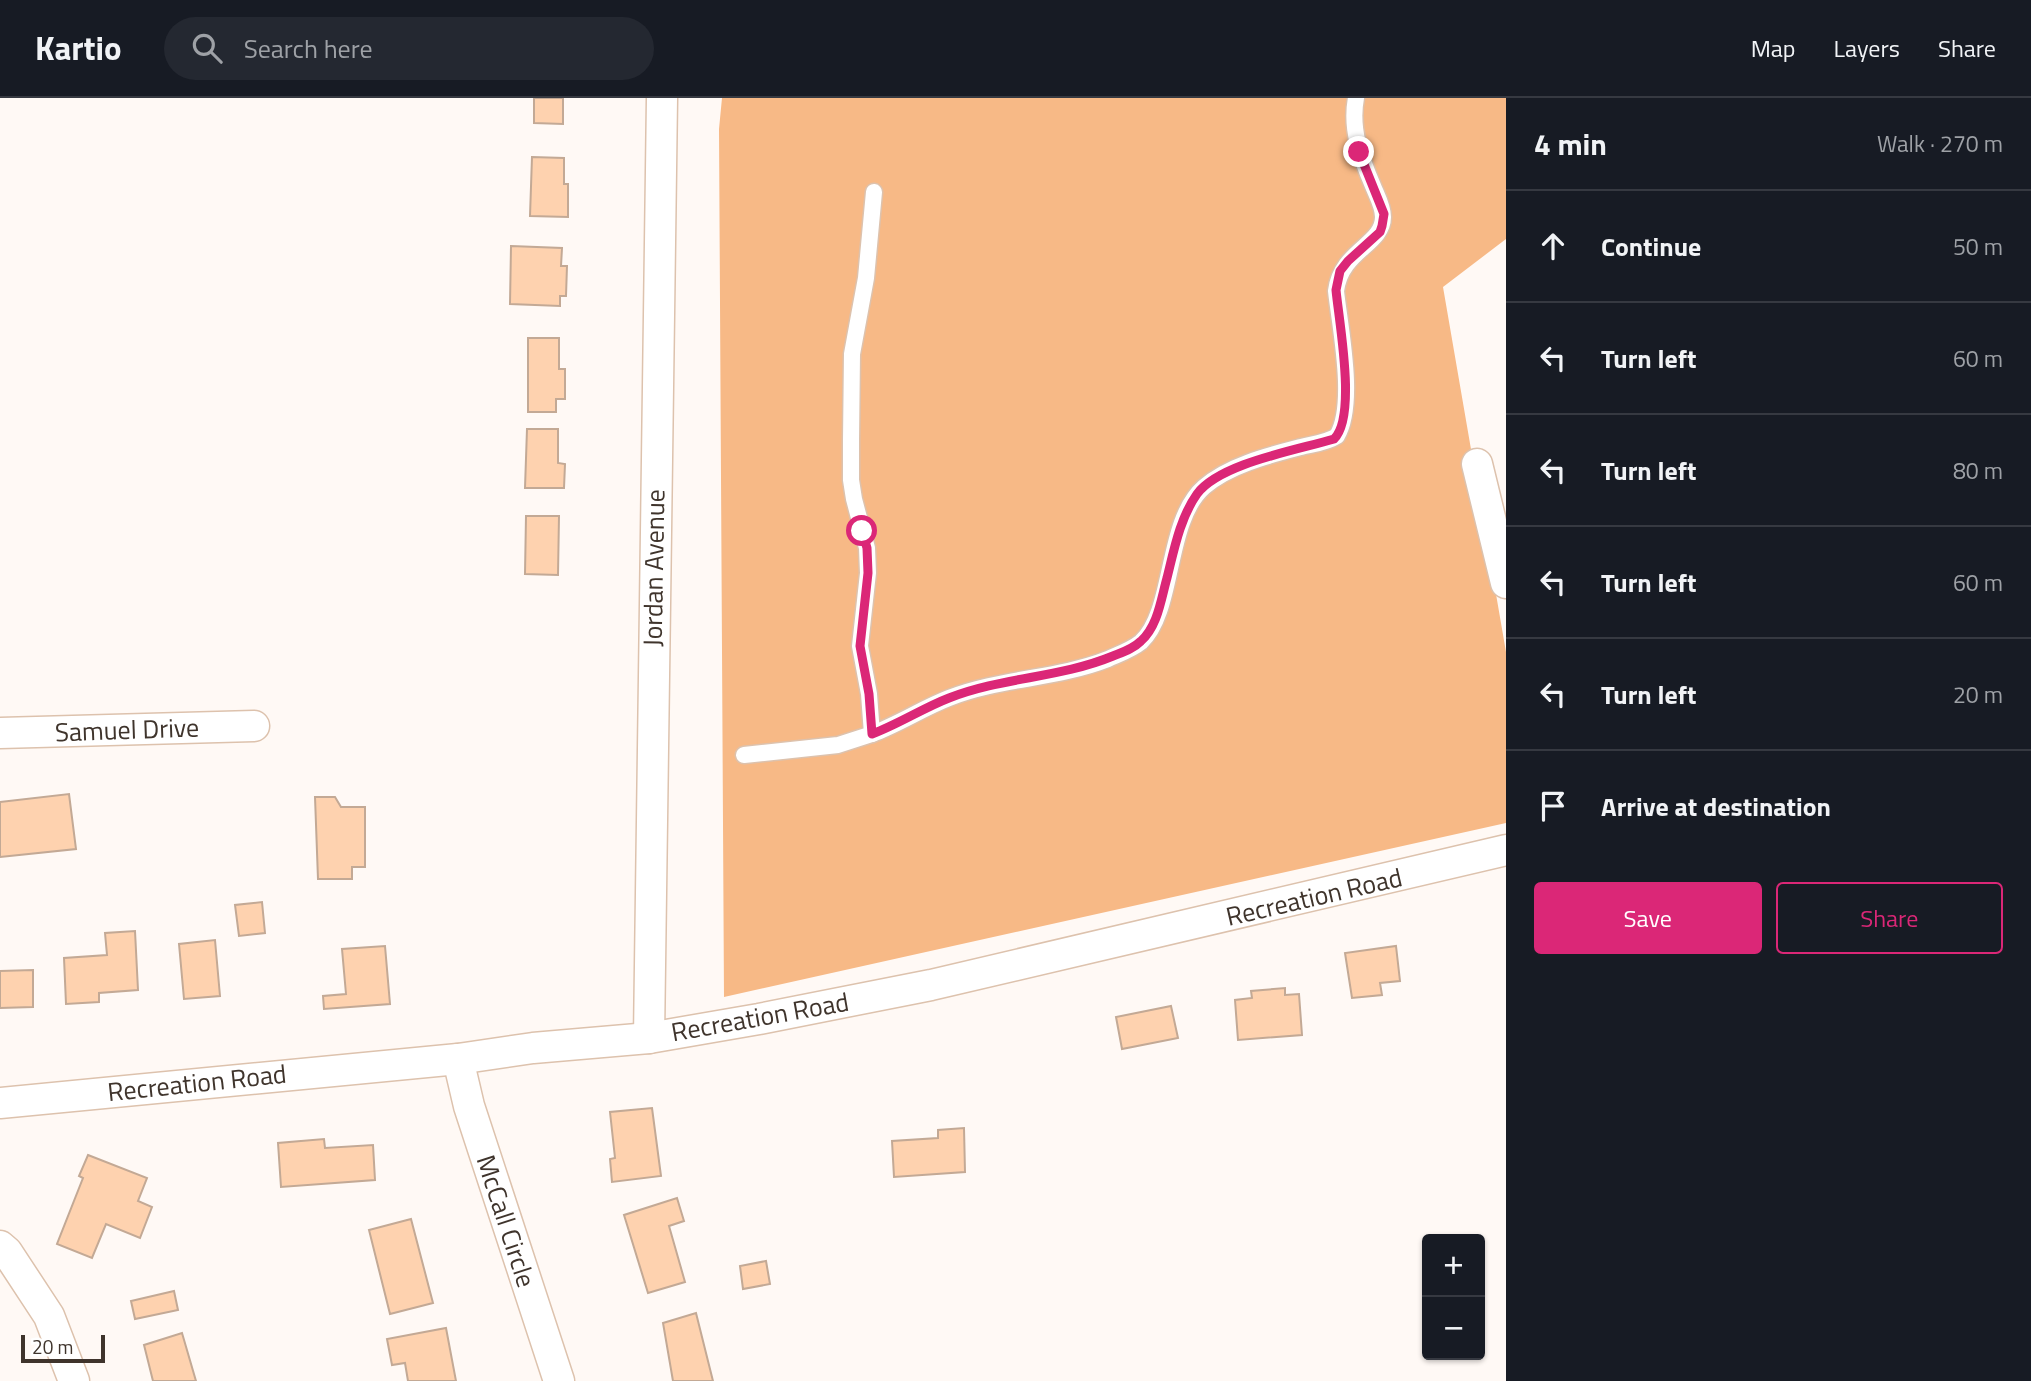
<!DOCTYPE html>
<html lang="en">
<head>
<meta charset="utf-8">
<style>
	:root { --surface:#171b24; --page:#242831; --text:#f1f3f6; --muted:#9ea1a6; --line:#363941; --accent:#db2777 }
	body { margin:0; font-family:"Titillium Web",sans-serif; background:var(--page); color:var(--text) }
	.controls { position:absolute; right:21px; bottom:21px; display:grid; overflow:hidden; border-radius:7px; box-shadow:0 2px 5px #0004 }
	.controls button { width:63px; height:63px; display:grid; place-items:center; padding:0; border:0; border-bottom:2px solid var(--line); background:var(--surface); color:var(--text); font:35px sans-serif }
	.scale { position:absolute; left:21px; bottom:18px; width:84px; box-sizing:border-box; padding-left:7px; border:4px solid #3f342c; border-top:0; font-size:19px; line-height:24px; white-space:nowrap; color:#3f342c; -webkit-text-stroke:5px #fff; paint-order:stroke }
	.stop { position:absolute; width:21px; height:21px; margin:-16px; border:5px solid #db2777; border-radius:50%; background:#fff }
	.stop.end { background:#db2777; border-color:#fff; box-shadow:0 2px 7px #0008 }
	.list { margin:0; padding:0; list-style:none }
	h2 { display:flex; justify-content:space-between; align-items:center; height:91px; margin:0; padding:0 28px; font-size:30px }
	h2 small { font-size:23px; font-weight:400; color:var(--muted) }
	.list li { display:grid; grid-template-columns:46px 1fr auto; gap:21px; align-items:center; box-sizing:border-box; height:112px; padding:0 28px; border-top:2px solid var(--line) }
	.list b { display:block; font-size:26px; white-space:nowrap }
	.list em { font-size:23px; font-style:normal; color:var(--muted) }
	.actions { display:flex; gap:14px; padding:21px 28px }
	.actions a { flex:1; padding:16px 0; border:2px solid var(--accent); border-radius:7px; text-align:center; font-size:24px; color:var(--accent) }
	.actions .main { background:var(--accent); color:#fff }
	.icon { flex:none; width:38px; height:38px; fill:none; stroke:currentColor; stroke-width:2; stroke-linecap:round; stroke-linejoin:round }
	.map { position:relative; flex:none; width:1506px; height:1283px; overflow:hidden }
	header { display:flex; align-items:center; gap:42px; box-sizing:border-box; height:98px; padding:0 35px; background:var(--surface); border-bottom:2px solid var(--line) }
	header strong { font-size:33px }
	nav { display:flex; gap:38px; margin-inline-start:auto; font-size:24px }
	.search { width:490px; height:63px; background:var(--page); display:flex; align-items:center; gap:18px; box-sizing:border-box; padding:0 24px; border-radius:38px; color:var(--muted); font-size:26px }
	main { display:flex }
	aside { flex:1; background:var(--surface) }
	.map>svg:first-child { display:block }
</style>
</head>
<body>
<header>
<strong>Kartio</strong>
<div class="search"><svg class="icon" aria-label="search" viewBox="0 0 24 24"><circle cx="10" cy="10" r="6"/><path d="M15 15l6 6"/></svg>Search here</div>
<nav><a>Map</a><a>Layers</a><a>Share</a></nav>
</header>
<main>
<div class="map">
<svg width="1506" height="1283" viewBox="0 0 1506 1283">
	<rect width="100%" height="100%" fill="#fff9f5"/>
	<!-- green -->
	<path fill="#f7b986" d="M 722,0 L 1506,0 L 1506,141 L 1443,189 L 1506,554 L 1506,725 L 724,899 L 719,31 Z"/>
	<!-- building -->
	<g fill="#fed2af" stroke="#c3a995" stroke-width="2">
		<path d="M 534,0 L 563,0 L 563,26 L 534,25 Z"/>
		<path d="M 532,59 L 564,60 L 564,86 L 568,86 L 568,119 L 530,118 Z"/>
		<path d="M 511,148 L 562,150 L 561,168 L 567,168 L 566,198 L 560,198 L 560,208 L 510,206 Z"/>
		<path d="M 528,240 L 559,240 L 559,271 L 565,271 L 565,301 L 556,301 L 556,314 L 528,314 Z"/>
		<path d="M 527,331 L 558,331 L 558,365 L 565,366 L 564,390 L 525,390 Z"/>
		<path d="M 526,418 L 559,418 L 558,477 L 525,476 Z"/>
		<path d="M 69,696 L 76,751 L 0,759 L 0,704 Z"/>
		<path d="M 315,699 L 335,699 L 341,709 L 365,709 L 365,769 L 352,769 L 352,781 L 318,781 Z"/>
		<path d="M 262,804 L 265,835 L 239,838 L 235,807 Z"/>
		<path d="M 135,833 L 138,892 L 99,895 L 99,904 L 66,906 L 64,860 L 107,857 L 105,835 Z"/>
		<path d="M 215,842 L 220,898 L 184,901 L 179,846 Z"/>
		<path d="M 385,848 L 390,906 L 324,911 L 323,898 L 346,896 L 342,851 Z"/>
		<path d="M 1396,848 L 1400,883 L 1380,885 L 1382,897 L 1352,900 L 1345,855 Z"/>
		<path d="M 33,872 L 33,909 L 0,910 L 0,873 Z"/>
		<path d="M 1285,890 L 1285,897 L 1299,896 L 1302,937 L 1238,942 L 1235,902 L 1252,900 L 1251,893 Z"/>
		<path d="M 1171,908 L 1178,940 L 1122,951 L 1116,919 Z"/>
		<path d="M 652,1010 L 661,1078 L 612,1084 L 610,1061 L 615,1060 L 610,1014 Z"/>
		<path d="M 964,1030 L 965,1074 L 894,1079 L 892,1043 L 938,1040 L 938,1032 Z"/>
		<path d="M 324,1041 L 325,1050 L 373,1047 L 375,1082 L 281,1089 L 278,1045 Z"/>
		<path d="M 88,1057 L 147,1080 L 138,1103 L 152,1109 L 140,1140 L 106,1126 L 92,1160 L 57,1146 L 83,1080 L 79,1078 Z"/>
		<path d="M 677,1100 L 684,1123 L 669,1128 L 685,1184 L 648,1195 L 624,1117 Z"/>
		<path d="M 411,1121 L 433,1205 L 390,1216 L 369,1132 Z"/>
		<path d="M 766,1163 L 770,1186 L 743,1191 L 740,1168 Z"/>
		<path d="M 174,1193 L 178,1212 L 135,1221 L 131,1203 Z"/>
		<path d="M 696,1215 L 713,1283 L 673,1283 L 663,1225 Z"/>
		<path d="M 446,1230 L 456,1283 L 408,1283 L 405,1265 L 392,1267 L 387,1241 Z"/>
		<path d="M 182,1235 L 196,1283 L 153,1283 L 144,1247 Z"/>
	</g>
	<g fill="none" stroke-linecap="round" stroke-linejoin="round">
		<defs>
			<g id="service">
				<path d="M 872,636 C 899,626 923,610 949,600 C 1000,580 1057,581 1108,561 C 1119,556 1131,552 1141,544 C 1175,513 1165,423 1204,389 C 1229,367 1270,357 1301,349 C 1313,346 1326,345 1337,338 C 1356,306 1340,230 1336,193 C 1341,152 1383,147 1383,119 C 1383,108 1377,98 1373,88 C 1361,60 1350,31 1356,0"/>
				<path d="M 744,657 L 838,647 L 872,636 L 869,596 L 860,548 L 868,475 L 867,450 L 854,401 L 851,382 L 851,342 L 852,256 L 866,180 L 874,94"/>
			</g>
			<g id="minor">
				<path d="M 1477,366 L 1506,485"/>
				<path d="M 0,635 L 254,628"/>
				<path d="M 649,940 L 662,0"/>
				<path d="M 458,961 L 469,1008 L 559,1283"/>
				<path d="M 0,1005 L 458,961 L 533,950 L 649,940 L 759,921 L 931,887 L 1506,752"/>
				<path d="M 0,1148 L 7,1154 L 49,1218 L 74,1283"/>
			</g>
		</defs>
		<!-- service casing -->
		<use href="#service" stroke="#ddc2ad" stroke-width="19"/>
		<!-- minor casing -->
		<use href="#minor" stroke="#ddc2ad" stroke-width="33"/>
		<!-- service -->
		<use href="#service" stroke="#fff" stroke-width="16"/>
		<!-- minor -->
		<use href="#minor" stroke="#fff" stroke-width="30"/>
	</g>
	<g fill="none" stroke-linecap="round" stroke-linejoin="round">
		<!-- route -->
		<path stroke="#db2777" stroke-width="9" d="M 862,433 L 867,450 L 868,475 L 860,548 L 869,596 L 872,636 C 899,626 923,610 949,600 C 1002,579 1060,580 1113,558 C 1123,554 1133,551 1141,543 C 1158,528 1161,501 1167,480 C 1174,452 1180,420 1197,396 C 1220,365 1298,352 1334,341 C 1357,319 1339,224 1336,192 L 1340,173 L 1348,163 L 1380,134 L 1382,128 L 1384,116 L 1359,54"/>
	</g>
	<g text-anchor="middle" stroke-width="5" stroke-linejoin="round" paint-order="stroke">
		<!-- street labels -->
		<g font-size="26" fill="#3f342c" stroke="#fff">
			<text transform="translate(654 470) rotate(-89)" y="9">Jordan Avenue</text>
			<text transform="translate(127 632) rotate(-2)" y="9">Samuel Drive</text>
			<text transform="translate(1314 799) rotate(-13)" y="9">Recreation Road</text>
			<text transform="translate(760 919) rotate(-10)" y="9">Recreation Road</text>
			<text transform="translate(197 985) rotate(-6)" y="9">Recreation Road</text>
			<text transform="translate(506 1123) rotate(72)" y="9">McCall Circle</text>
		</g>
	</g>
</svg>
<div class="controls">
<button>+</button>
<button>−</button>
</div>
<div class="scale">20 m</div>
<div class="stop" style="left:862px;top:433px"></div>
<div class="stop end" style="left:1359px;top:54px"></div>
</div>
<aside>
<h2>4 min<small>Walk · 270 m</small></h2>
<ul class="list">
<li><svg class="icon" aria-label="ahead" viewBox="0 0 24 24"><path d="M12 20V5M6 11l6-6 6 6"/></svg><div><b>Continue</b></div><em>50 m</em></li>
<li><svg class="icon" aria-label="left" viewBox="0 0 24 24"><path d="M17 20v-9H6M10 6l-5 5 5 5"/></svg><div><b>Turn left</b></div><em>60 m</em></li>
<li><svg class="icon" aria-label="left" viewBox="0 0 24 24"><path d="M17 20v-9H6M10 6l-5 5 5 5"/></svg><div><b>Turn left</b></div><em>80 m</em></li>
<li><svg class="icon" aria-label="left" viewBox="0 0 24 24"><path d="M17 20v-9H6M10 6l-5 5 5 5"/></svg><div><b>Turn left</b></div><em>60 m</em></li>
<li><svg class="icon" aria-label="left" viewBox="0 0 24 24"><path d="M17 20v-9H6M10 6l-5 5 5 5"/></svg><div><b>Turn left</b></div><em>20 m</em></li>
<li><svg class="icon" aria-label="arrive" viewBox="0 0 24 24"><path d="M6 21V4h12l-3 4 3 4H6"/></svg><div><b>Arrive at destination</b></div></li>
</ul>
<div class="actions"><a class="main">Save</a><a>Share</a></div>
</aside>
</main>
</body>
</html>
